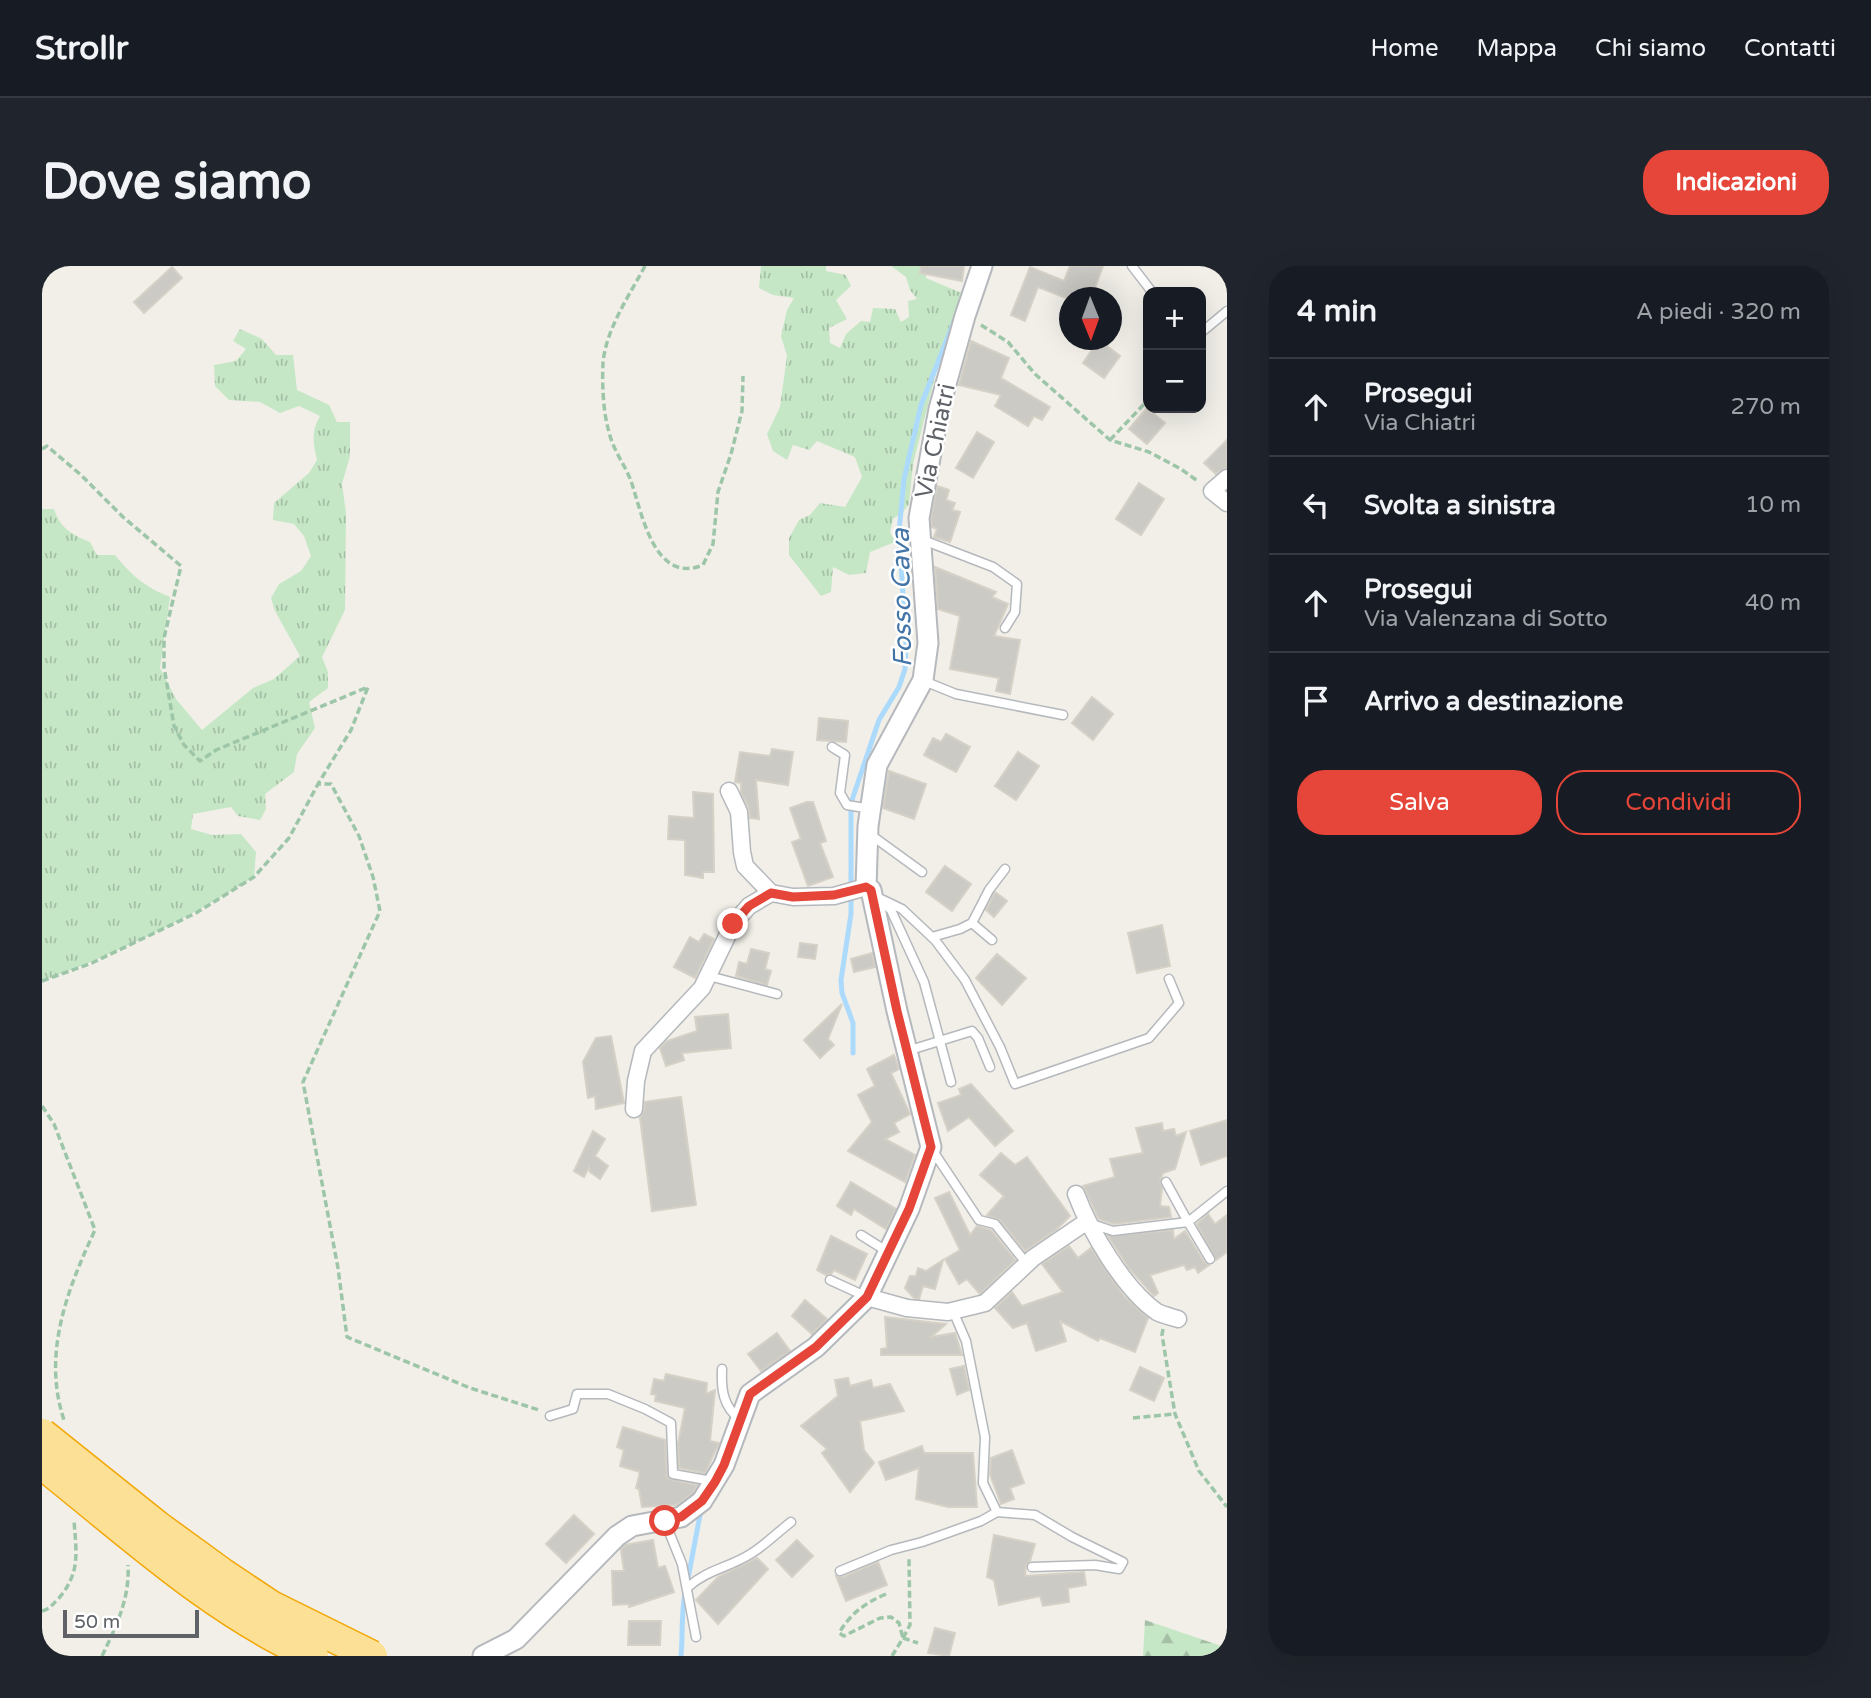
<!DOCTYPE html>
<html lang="it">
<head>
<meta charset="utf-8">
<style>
	:root { --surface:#171b24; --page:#20242c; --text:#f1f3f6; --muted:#9ea1a6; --line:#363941; --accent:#e64539 }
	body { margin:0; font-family:"Varela Round",sans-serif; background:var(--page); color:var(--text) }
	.controls { position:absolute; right:21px; top:21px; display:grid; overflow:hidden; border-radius:14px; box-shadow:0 7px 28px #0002 }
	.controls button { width:63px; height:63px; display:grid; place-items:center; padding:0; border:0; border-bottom:2px solid var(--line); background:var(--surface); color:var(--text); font:35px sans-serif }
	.compass { position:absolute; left:1017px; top:21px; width:63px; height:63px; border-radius:50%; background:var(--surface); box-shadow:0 7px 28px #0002; rotate:179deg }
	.scale { position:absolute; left:21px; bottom:18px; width:136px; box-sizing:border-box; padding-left:7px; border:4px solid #5f6368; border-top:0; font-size:19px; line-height:24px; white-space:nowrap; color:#5f6368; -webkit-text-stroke:5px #fff; paint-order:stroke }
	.stop { position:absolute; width:21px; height:21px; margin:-16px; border:5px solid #e64539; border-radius:50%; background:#fff }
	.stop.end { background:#e64539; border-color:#fff; box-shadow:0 2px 7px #0008 }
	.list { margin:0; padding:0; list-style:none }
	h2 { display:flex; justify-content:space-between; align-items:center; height:91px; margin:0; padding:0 28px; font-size:30px }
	h2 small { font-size:23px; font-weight:400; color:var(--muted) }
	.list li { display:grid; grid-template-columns:46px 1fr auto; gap:21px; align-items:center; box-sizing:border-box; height:98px; padding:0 28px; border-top:2px solid var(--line) }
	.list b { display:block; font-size:26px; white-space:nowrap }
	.list p { margin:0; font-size:23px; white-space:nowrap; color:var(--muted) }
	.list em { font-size:23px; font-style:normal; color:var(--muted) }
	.actions { display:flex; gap:14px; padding:21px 28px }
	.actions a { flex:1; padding:16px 0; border:2px solid var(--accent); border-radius:28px; text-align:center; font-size:24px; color:var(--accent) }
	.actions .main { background:var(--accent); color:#fff }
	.icon { flex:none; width:38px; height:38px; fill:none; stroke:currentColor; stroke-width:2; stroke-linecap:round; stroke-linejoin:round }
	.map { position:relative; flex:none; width:1185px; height:1390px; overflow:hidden; border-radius:28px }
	header { display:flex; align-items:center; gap:42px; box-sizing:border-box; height:98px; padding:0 35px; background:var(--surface); border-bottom:2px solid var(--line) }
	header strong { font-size:33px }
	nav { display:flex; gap:38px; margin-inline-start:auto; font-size:24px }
	.intro { display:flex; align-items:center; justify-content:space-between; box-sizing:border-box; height:168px; padding:0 42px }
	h1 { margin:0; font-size:49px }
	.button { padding:18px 32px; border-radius:28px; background:var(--accent); color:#fff; font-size:24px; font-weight:700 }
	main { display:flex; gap:42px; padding:0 42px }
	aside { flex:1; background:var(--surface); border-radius:28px; box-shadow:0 7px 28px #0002 }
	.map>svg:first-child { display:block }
</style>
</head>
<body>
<header>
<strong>Strollr</strong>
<nav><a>Home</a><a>Mappa</a><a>Chi siamo</a><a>Contatti</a></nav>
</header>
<div class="intro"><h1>Dove siamo</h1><a class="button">Indicazioni</a></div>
<main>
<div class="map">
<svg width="1185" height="1390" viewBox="0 0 1185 1390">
	<defs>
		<pattern id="grass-tufts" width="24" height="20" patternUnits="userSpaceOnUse" patternTransform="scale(1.75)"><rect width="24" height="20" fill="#c6e7c6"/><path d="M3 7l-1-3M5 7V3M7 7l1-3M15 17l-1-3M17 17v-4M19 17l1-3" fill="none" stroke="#a4bfa5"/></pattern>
		<pattern id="forest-firs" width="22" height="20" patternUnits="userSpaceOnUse" patternTransform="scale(1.75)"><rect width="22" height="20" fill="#c6e7c6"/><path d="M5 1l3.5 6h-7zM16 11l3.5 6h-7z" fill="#a4bfa5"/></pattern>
	</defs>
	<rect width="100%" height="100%" fill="#f1efe8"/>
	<!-- grass -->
	<g fill="url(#grass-tufts)">
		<path d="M 719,0 L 784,0 L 784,5 L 804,9 L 809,20 L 794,34 L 805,53 L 787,62 L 788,77 L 798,82 L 804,68 L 819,55 L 828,56 L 831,42 L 853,43 L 859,56 L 867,51 L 866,35 L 875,33 L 868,24 L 864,11 L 849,0 L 885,0 L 884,12 L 922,28 L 894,107 L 871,198 L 867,238 L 861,246 L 851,253 L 848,266 L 853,276 L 828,286 L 824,307 L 807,309 L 791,301 L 789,326 L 779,330 L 747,289 L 747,272 L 757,254 L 768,249 L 778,237 L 803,241 L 820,211 L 813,191 L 775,175 L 767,184 L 751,179 L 745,194 L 731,185 L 725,168 L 738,141 L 745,90 L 739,70 L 745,44 L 752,32 L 731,29 L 717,22 Z"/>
		<path d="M 198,63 L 220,73 L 234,89 L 251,89 L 255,124 L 287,139 L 295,156 L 308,156 L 308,190 L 300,218 L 304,247 L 303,344 L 280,391 L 286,406 L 286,422 L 267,436 L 273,462 L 255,488 L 252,506 L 223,528 L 224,543 L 218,554 L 196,550 L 189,541 L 151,548 L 149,563 L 170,569 L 199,568 L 214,586 L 212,611 C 145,653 75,688 0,715 L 0,243 L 12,243 C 18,262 30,269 48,276 L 55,289 L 73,289 C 90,310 103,321 128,331 L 118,402 L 134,433 L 160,464 L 211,422 L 232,413 L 258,390 L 233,345 L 229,332 L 237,318 L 259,305 L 269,290 L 262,270 L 252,258 L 231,254 L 232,237 L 267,207 L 275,194 C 271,177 269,165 278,150 L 257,140 L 238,147 L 218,136 L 187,134 L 173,120 L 172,99 L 194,95 L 204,83 L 191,75 Z"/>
	</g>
	<!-- forest -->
	<path fill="url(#forest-firs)" d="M 1103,1354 L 1185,1382 L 1185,1390 L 1101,1390 Z"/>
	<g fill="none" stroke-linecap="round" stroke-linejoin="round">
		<!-- stream -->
		<g stroke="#acdafd" stroke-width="5">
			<path d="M 811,787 L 811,757 L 800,727 L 799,714 L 809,648 L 809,537 L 837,454 L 857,421 L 863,403 L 864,377 L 857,266 L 862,213 L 879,139 L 913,53"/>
			<path d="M 645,1318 L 658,1249"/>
			<path d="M 639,1390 C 641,1369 639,1348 643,1327"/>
		</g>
	</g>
	<!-- building -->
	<g fill="#cccac5" stroke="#d6d1c6" stroke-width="2">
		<path d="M 879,0 L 922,0 L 920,15 L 878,7 Z"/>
		<path d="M 1028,0 L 1061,0 L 1049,32 L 1024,32 L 996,21 L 983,55 L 969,49 L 988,1 L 1022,15 Z"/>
		<path d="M 130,1 L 140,12 L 102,47 L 92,36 Z"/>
		<path d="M 1057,74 L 1078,90 L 1062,112 L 1041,97 Z"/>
		<path d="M 929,75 L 967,92 L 959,112 L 1008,141 L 1000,154 L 992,150 L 986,160 L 953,140 L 959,129 L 917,119 Z"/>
		<path d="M 1105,142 L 1123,157 L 1105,178 L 1087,163 Z"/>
		<path d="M 935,166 L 952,176 L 931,212 L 914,202 Z"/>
		<path d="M 1185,174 L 1185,202 L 1174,208 L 1162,197 Z"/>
		<path d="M 1097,217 L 1122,233 L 1099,269 L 1074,253 Z"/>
		<path d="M 895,220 L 907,224 L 904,234 L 913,237 L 910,244 L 918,246 L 908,276 L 892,271 L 895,263 L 890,261 L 889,253 Z"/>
		<path d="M 893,301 L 954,326 L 950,331 L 966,338 L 952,370 L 978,374 L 968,428 L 954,425 L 957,412 L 908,403 L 918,350 L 896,343 Z"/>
		<path d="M 1050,431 L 1071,448 L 1051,474 L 1030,457 Z"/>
		<path d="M 777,452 L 806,455 L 804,476 L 775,474 Z"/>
		<path d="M 904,468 L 928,481 L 914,506 L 882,489 L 891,472 L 899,476 Z"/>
		<path d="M 730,483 L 751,486 L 746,519 L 714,514 L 717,553 L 708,552 L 707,542 L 699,527 L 699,517 L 693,516 L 698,486 L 728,490 Z"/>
		<path d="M 976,486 L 997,500 L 974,534 L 953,520 Z"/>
		<path d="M 847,505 L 884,518 L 872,553 L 841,542 Z"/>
		<path d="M 651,526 L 671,528 L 672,606 L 661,606 L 661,612 L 643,609 L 643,574 L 626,573 L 627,550 L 652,552 Z"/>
		<path d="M 765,536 L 771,536 L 784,575 L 778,577 L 791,611 L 766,620 L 750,576 L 759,573 L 748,542 Z"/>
		<path d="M 903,600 L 929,618 L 910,645 L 884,626 Z"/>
		<path d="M 953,626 L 965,635 L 952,651 L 944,644 Z"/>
		<path d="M 1120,659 L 1128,700 L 1095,707 L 1086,667 Z"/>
		<path d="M 662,668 L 672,673 L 653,712 L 632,701 L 648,671 L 657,676 Z"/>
		<path d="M 758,677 L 775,679 L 773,693 L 756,691 Z"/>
		<path d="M 709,683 L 727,687 L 723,703 L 729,705 L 725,719 L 694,710 L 697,696 L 705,698 Z"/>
		<path d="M 830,687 L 833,701 L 812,706 L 809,693 Z"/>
		<path d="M 955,688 L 984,712 L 960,739 L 934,712 Z"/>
		<path d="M 800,738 L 786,773 L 792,779 L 778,792 L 762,774 Z"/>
		<path d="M 686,748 L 689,782 L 640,787 L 642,794 L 624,800 L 618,782 L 625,775 L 655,765 L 653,751 Z"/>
		<path d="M 569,770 L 582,837 L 554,843 L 553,830 L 546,832 L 541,796 L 554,772 Z"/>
		<path d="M 852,789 L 857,803 L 849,807 L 868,848 L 852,857 L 857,866 L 843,873 L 873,889 L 863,916 L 806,885 L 830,856 L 816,829 L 833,820 L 825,803 Z"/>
		<path d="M 929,818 L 971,865 L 953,880 L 927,851 L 906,865 L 896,837 L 919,829 L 917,823 Z"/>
		<path d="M 639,831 L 654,939 L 610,945 L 598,852 L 602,844 L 603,836 Z"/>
		<path d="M 1185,854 L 1185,890 L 1159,899 L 1148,865 Z"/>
		<path d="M 1120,857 L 1121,865 L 1132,863 L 1134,870 L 1144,866 L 1133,903 L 1121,907 L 1118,915 L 1120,922 L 1118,940 L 1127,941 L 1129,951 L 1072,958 L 1057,953 L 1041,920 L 1073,911 L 1068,893 L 1101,887 L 1094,862 Z"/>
		<path d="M 551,865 L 563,873 L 553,890 L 566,900 L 558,913 L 548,906 L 547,901 L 542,911 L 532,905 Z"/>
		<path d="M 959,887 L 973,899 L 985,891 L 1028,950 L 1014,964 L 983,985 L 958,954 L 945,949 L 962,930 L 938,909 Z"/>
		<path d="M 809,916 L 854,943 L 844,963 L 812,943 L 809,949 L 795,940 Z"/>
		<path d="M 907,926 L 928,969 L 935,960 L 949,964 L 973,994 L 938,1028 L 925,1013 L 917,1018 L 903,993 L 918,984 L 893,932 Z"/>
		<path d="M 1166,948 L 1173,958 L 1185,949 L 1185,986 L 1174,994 L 1155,958 Z"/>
		<path d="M 1131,964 L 1132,973 L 1143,965 L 1162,996 L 1167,999 L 1156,1007 L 1153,1001 L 1145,1004 L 1142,999 L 1108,1009 L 1116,1027 L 1112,1030 L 1087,1002 L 1066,970 Z"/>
		<path d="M 789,970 L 825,988 L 813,1014 L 792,1004 L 789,1008 L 784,1009 L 775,1004 Z"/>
		<path d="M 1027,980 L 1036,992 L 1049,982 L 1082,1030 L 1106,1052 L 1093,1086 L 1058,1072 L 1056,1075 L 1018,1055 L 1024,1075 L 994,1085 L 985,1057 L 971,1062 L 953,1042 L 970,1026 L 980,1040 L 1021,1026 L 1000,998 Z"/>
		<path d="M 901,994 L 893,1023 L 881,1020 L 877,1033 L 872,1032 L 863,1022 L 868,1010 L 874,1010 L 876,1002 L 884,1005 Z"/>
		<path d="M 763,1034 L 785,1053 L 770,1068 L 750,1050 Z"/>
		<path d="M 843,1051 L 904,1058 L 889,1071 L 913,1067 L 920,1089 L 839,1089 L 839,1083 L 845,1082 Z"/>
		<path d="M 735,1067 L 748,1085 L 719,1105 L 706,1088 Z"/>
		<path d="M 922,1100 L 927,1124 L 915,1129 L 908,1103 Z"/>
		<path d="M 1098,1101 L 1122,1112 L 1112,1135 L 1088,1124 Z"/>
		<path d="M 624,1108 L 665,1117 L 664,1128 L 673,1124 L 668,1175 L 677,1177 L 663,1207 L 637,1202 L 636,1178 L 643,1142 L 613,1135 L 614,1129 L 609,1128 L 612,1113 L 622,1115 Z"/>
		<path d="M 806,1112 L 808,1120 L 829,1114 L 831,1122 L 848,1118 L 862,1145 L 818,1155 L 822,1184 L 832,1197 L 808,1226 L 780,1187 L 785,1183 L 759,1160 L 796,1130 L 793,1114 Z"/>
		<path d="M 581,1161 L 623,1174 L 625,1211 L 630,1214 L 655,1219 L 651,1227 L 634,1239 L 600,1241 L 597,1223 L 594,1222 L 598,1206 L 578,1200 L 582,1184 L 575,1181 Z"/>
		<path d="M 880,1180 L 882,1187 L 931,1187 L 935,1241 L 906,1241 L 874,1233 L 877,1202 L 844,1214 L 837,1196 Z"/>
		<path d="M 970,1184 L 982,1217 L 968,1222 L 972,1233 L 959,1238 L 948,1208 L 949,1192 Z"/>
		<path d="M 532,1249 L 552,1268 L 524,1297 L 504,1278 Z"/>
		<path d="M 952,1269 L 993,1278 L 988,1295 L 984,1299 L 983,1310 L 1042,1306 L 1044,1319 L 1026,1322 L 1027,1336 L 1001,1340 L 998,1330 L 957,1339 L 952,1314 L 945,1311 Z"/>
		<path d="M 611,1274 L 616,1302 L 623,1300 L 632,1326 L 587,1341 L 587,1338 L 571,1339 L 570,1305 L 582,1305 L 579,1284 L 583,1279 Z"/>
		<path d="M 755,1274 L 771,1290 L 750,1311 L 734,1294 Z"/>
		<path d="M 715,1292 L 726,1303 L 676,1358 L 654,1334 L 676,1311 Z"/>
		<path d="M 836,1296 L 845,1319 L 804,1335 L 794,1310 L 801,1311 Z"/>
		<path d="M 587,1355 L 619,1355 L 618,1379 L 586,1379 Z"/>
		<path d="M 893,1362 L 913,1367 L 907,1390 L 886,1387 Z"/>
	</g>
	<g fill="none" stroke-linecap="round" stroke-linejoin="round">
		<defs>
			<g id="service">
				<path d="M 1090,0 L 1110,26"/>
				<path d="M 1159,63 L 1161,65 L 1185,45"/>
				<path d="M 881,274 L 951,301 L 975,318 L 973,346 L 963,362"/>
				<path d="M 882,415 L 914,428 L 1021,449"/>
				<path d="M 790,481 L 803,489 L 798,527 L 805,539 L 829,543"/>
				<path d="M 829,569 L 880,606"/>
				<path d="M 835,631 L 860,643 L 893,674 L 923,714 L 958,781 L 973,818 L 1107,772 L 1137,737 L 1127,713"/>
				<path d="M 839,635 L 849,644 L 882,716 L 909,816"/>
				<path d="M 930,657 L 950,674"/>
				<path d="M 890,671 L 918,663 L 930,657 L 947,624 L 963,603"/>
				<path d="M 667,710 L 735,728"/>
				<path d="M 865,785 L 930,765 L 936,772 L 948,801"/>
				<path d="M 891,885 L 937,954 L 953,958 L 985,998"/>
				<path d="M 1124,916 L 1146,956 L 1185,925"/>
				<path d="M 1050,958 L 1071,965 L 1146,956 L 1168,993"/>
				<path d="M 819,969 L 846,986"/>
				<path d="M 788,1014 L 823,1030"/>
				<path d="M 911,1045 L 924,1075 L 943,1171 L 941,1217 L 955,1246"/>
				<path d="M 680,1103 C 679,1123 681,1141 698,1153"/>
				<path d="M 508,1150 L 531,1143 L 535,1128 L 566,1128 L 603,1143 L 629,1157 L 631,1208 L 670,1215"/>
				<path d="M 623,1256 L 640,1298 L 654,1371"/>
				<path d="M 798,1305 L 849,1284 L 880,1276 L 939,1255 L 955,1246 L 993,1249 L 1030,1271 L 1081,1296 L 1077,1303 L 1053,1299 L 990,1301"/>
				<path d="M 646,1321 C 666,1303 687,1302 710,1287 C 724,1278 736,1266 749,1256"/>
			</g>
			<g id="minor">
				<path d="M 1185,212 L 1170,225 L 1185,237"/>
				<path d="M 687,525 L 697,546 L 700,586 L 703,600 L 729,627"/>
				<path d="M 592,843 L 594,815 L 601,785 L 660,722 L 691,658 L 707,640 L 729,627 L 751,631 L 792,630 L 824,621"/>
				<path d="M 1034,928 C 1048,965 1082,1023 1115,1046 C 1121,1049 1130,1051 1136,1053"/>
				<path d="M 825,1031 L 865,1042 L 906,1046 L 943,1037 L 991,992 L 1044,956"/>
			</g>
			<path id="tertiary" d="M 441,1390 L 474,1373 L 575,1270 L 590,1260 L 639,1251 L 660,1235 L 682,1199 L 708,1128 L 774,1081 L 825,1031 L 867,943 L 889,881 L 855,745 L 829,624 L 824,621 L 826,560 L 835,499 L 881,414 L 886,377 L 877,252 L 897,143 L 923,50 L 940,0"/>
		</defs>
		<!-- service casing -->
		<use href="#service" stroke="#b5b8bc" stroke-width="11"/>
		<!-- minor casing -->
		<use href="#minor" stroke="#b5b8bc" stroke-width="19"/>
		<!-- tertiary casing -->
		<use href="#tertiary" stroke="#b5b8bc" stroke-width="23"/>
		<!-- path -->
		<g stroke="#9dc6a9" stroke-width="3.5" stroke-dasharray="7 3.5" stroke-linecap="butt">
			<path d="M 603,0 C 587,30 564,63 561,97 C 560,118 561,146 567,166 C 571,184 583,199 589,215 C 600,247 612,319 661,299 L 671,278 L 676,226 L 689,188 L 700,145 L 701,110"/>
			<path d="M 939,59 L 966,76 L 993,108 L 1068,174 L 1107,186 L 1139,203 L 1157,216"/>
			<path d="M 1068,174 L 1106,134"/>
			<path d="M 0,183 L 5,180 L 39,209 L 81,251 L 139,300 L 122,372 L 122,401 L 132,460 L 142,479 L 158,495 L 174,484 L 326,421 L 309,464 L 276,518"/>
			<path d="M 0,715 L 50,697 L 154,647 L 212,611 L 247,572 L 276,518 L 289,518 L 317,570 L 331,611 L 338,645 L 261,816 L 296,1002 L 305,1071 L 428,1122 L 497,1144"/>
			<path d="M 0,840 L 12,858 L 53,964 C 25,1024 0,1088 22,1154"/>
			<path d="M 1121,1063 L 1120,1069 L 1133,1148 L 1157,1205 L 1185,1241"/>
			<path d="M 1091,1152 L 1133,1148"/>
			<path d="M 844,1328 C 823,1337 809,1347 797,1367 L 802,1370 L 838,1352 L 849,1351 L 857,1357 L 861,1372"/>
			<path d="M 0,1345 C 8,1343 11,1338 17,1332 C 39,1306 34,1286 32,1254"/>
			<path d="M 861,1372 L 868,1359 L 867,1292"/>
			<path d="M 60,1390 C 74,1361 88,1332 86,1299"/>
			<path d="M 850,1390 L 861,1372 L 876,1377"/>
		</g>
		<!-- service -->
		<use href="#service" stroke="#fff" stroke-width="8"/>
		<!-- minor -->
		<use href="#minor" stroke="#fff" stroke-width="16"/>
		<!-- tertiary -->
		<use href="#tertiary" stroke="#fff" stroke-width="19"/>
		<defs>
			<g id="motorway-bridge">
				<path d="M 0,1168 L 115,1260 L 181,1308 L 229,1340 L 330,1390"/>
				<path d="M 0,1198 C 86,1266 170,1345 271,1390"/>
			</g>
		</defs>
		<!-- motorway-bridge casing -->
		<use href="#motorway-bridge" stroke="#f3a706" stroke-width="33" stroke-linecap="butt"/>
		<!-- motorway-bridge -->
		<use href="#motorway-bridge" stroke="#fbe095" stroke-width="30"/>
	</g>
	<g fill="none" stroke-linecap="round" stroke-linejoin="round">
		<!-- route -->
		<path stroke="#e64539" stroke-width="9" d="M 623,1255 L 639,1251 L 660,1235 L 673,1216 L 682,1199 L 708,1128 L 774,1081 L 825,1031 L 867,943 L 889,881 L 855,745 L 829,624 L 824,621 L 792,629 L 751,631 L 729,627 L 707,640 L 691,658"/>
	</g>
	<g text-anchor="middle" stroke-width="5" stroke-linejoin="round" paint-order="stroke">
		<!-- street labels -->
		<g font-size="24" fill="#5f6368" stroke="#fff">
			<text transform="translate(893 175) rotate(-78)" y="8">Via Chiatri</text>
		</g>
		<!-- water labels -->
		<g font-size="26" font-style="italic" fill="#4475a7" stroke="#fff">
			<text transform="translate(859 332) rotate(-91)" y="9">Fosso Cava</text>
		</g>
	</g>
</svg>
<div class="controls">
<button>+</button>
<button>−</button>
</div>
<svg class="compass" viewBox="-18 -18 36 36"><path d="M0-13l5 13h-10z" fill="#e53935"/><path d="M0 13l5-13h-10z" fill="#9ea1a6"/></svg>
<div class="scale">50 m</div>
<div class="stop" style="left:623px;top:1255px"></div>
<div class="stop end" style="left:691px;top:658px"></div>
</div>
<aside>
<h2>4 min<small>A piedi · 320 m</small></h2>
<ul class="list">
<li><svg class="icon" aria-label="ahead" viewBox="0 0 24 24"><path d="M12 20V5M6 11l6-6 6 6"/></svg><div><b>Prosegui</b><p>Via Chiatri</p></div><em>270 m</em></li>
<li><svg class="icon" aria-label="left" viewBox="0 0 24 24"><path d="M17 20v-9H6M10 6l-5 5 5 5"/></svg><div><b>Svolta a sinistra</b></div><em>10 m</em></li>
<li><svg class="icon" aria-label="ahead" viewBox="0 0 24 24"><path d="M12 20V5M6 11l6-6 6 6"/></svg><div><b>Prosegui</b><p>Via Valenzana di Sotto</p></div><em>40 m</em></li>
<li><svg class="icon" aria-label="arrive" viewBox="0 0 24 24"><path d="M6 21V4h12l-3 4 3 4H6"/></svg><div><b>Arrivo a destinazione</b></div></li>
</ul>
<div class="actions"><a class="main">Salva</a><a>Condividi</a></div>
</aside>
</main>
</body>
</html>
